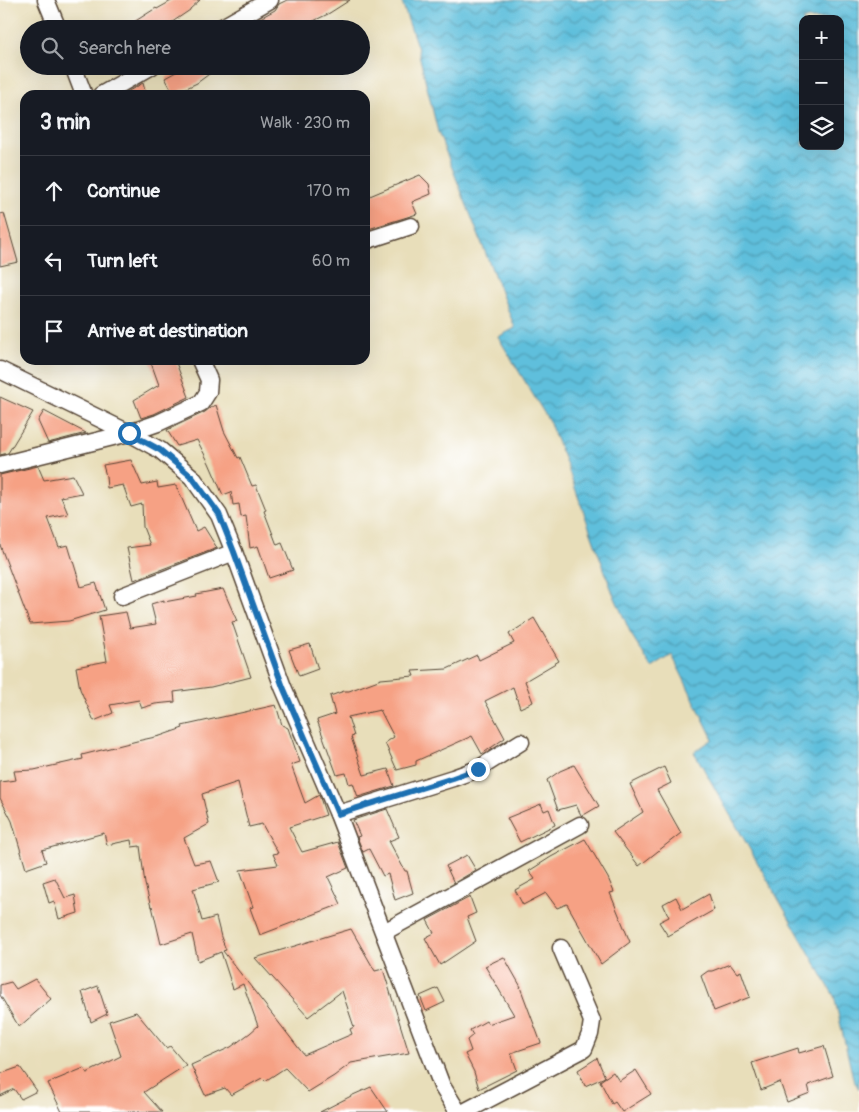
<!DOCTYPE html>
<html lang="en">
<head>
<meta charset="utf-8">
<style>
	:root { --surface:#171b24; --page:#20242c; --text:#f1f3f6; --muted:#9ea1a6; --line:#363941 }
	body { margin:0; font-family:Pangolin,sans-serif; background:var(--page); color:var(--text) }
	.controls { position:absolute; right:15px; top:15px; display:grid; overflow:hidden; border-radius:10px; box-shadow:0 5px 20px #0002 }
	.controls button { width:45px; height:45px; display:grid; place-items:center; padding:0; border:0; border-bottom:1px solid var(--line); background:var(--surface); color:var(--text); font:25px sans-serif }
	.stop { position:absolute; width:15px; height:15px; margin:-11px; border:4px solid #1f6fb2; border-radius:50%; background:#fff }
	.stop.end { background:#1f6fb2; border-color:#fff; box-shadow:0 1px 5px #0008 }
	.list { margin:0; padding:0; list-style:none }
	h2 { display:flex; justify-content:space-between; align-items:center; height:65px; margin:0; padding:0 20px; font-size:21px }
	h2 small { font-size:16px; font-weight:400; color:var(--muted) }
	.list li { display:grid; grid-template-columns:32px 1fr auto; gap:15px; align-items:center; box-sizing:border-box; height:70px; padding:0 20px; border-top:1px solid var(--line) }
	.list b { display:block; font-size:19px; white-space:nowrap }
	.list em { font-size:16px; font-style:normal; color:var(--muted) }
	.icon { flex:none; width:28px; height:28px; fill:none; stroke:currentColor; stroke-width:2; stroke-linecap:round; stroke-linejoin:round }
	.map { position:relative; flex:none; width:859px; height:1112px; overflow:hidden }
	.search { position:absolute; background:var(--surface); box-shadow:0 5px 20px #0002; left:20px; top:20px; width:350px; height:55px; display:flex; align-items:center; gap:12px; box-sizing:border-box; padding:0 18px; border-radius:28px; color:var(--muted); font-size:19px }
	.panel { position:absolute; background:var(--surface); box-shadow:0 5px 20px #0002; left:20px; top:90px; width:350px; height:275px; border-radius:15px }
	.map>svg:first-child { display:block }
</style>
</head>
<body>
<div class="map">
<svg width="859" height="1112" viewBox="0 0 859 1112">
	<defs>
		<pattern id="water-waves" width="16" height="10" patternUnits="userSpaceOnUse" patternTransform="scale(1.25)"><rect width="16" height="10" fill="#5ebfdc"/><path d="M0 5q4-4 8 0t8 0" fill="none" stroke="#4f9bb2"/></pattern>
	</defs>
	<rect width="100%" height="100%" fill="#fff"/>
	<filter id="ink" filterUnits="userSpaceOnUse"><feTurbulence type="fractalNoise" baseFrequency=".02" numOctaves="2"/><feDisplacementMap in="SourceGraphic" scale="10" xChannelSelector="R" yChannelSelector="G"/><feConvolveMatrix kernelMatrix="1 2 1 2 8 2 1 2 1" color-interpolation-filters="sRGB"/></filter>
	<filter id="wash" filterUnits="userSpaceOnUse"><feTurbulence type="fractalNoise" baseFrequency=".0096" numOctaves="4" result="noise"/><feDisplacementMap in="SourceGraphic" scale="20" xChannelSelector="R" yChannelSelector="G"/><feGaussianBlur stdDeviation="1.12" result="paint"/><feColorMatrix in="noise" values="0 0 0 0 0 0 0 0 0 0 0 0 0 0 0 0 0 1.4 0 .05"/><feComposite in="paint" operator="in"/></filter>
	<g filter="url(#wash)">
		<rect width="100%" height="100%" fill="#e8deba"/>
		<!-- water -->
		<path fill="url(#water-waves)" stroke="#4c747d" fill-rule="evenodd" d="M 401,0 L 859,0 L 859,1089 L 853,1078 L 834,996 L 694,752 L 713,739 L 672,655 L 652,668 L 631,634 L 612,591 L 566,463 L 549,421 L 498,337 L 515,328 L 438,132 L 417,46 ZM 803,19 L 840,19 L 840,146 L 803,146 Z"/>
		<g id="blocks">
			<!-- building -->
			<g fill="#f6a184">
				<path d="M 173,0 L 200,0 L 190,9 L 190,10 L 162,29 L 123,29 L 156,8 L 157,9 Z"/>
				<path d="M 287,0 L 350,0 L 328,14 L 297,29 L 240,29 L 275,10 L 279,4 Z"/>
				<path d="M 187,66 L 220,66 L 197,83 L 174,94 L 165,78 Z"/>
				<path d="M 143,83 L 146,95 L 129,95 L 127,92 Z"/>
				<path d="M 420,175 L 429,184 L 431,194 L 412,202 L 417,214 L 365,230 L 365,198 Z"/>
				<path d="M 4,213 L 18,262 L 0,266 L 0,214 Z"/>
				<path d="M 150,360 L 175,360 L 189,397 L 154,414 L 141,418 L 134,400 L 159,385 Z"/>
				<path d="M 0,397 L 33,412 L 8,453 L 0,455 Z"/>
				<path d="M 216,405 L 224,431 L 238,458 L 240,457 L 252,486 L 256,485 L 266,510 L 264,511 L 277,545 L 282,543 L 293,570 L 269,578 L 258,546 L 250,548 L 246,516 L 241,517 L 239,504 L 233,505 L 231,492 L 223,495 L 209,463 L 197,440 L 177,446 L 167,430 L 205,412 L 210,408 Z"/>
				<path d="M 44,411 L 86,433 L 48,443 L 38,421 Z"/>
				<path d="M 131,460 L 142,485 L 157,482 L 158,488 L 176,485 L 196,531 L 204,527 L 217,548 L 134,580 L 127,548 L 150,545 L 143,527 L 142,504 L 131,507 L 123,485 L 107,488 L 106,476 L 103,465 Z"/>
				<path d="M 38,466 L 44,480 L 73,475 L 82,493 L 61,497 L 68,514 L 48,518 L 59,547 L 68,545 L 81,587 L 96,583 L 105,610 L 69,621 L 30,624 L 0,545 L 0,475 Z"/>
				<path d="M 223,589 L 237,621 L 232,622 L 251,677 L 211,687 L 174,692 L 175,702 L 155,704 L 142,708 L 139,700 L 110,705 L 113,713 L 94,721 L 80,689 L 76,667 L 107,661 L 99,616 L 126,612 L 130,628 L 156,624 L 151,604 L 164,600 L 164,602 L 197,596 L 196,594 Z"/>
				<path d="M 534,618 L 559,661 L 525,681 L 533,702 L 520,708 L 513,687 L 485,701 L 505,738 L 482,754 L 472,736 L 416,761 L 416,765 L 397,770 L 385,743 L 394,737 L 380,710 L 348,717 L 354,736 L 351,737 L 364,775 L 388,769 L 394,786 L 358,797 L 353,783 L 349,784 L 346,773 L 337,775 L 317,720 L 335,714 L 330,696 L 344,691 L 349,691 L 381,679 L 414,676 L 412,671 L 447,669 L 477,655 L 479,660 L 514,643 L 509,634 Z"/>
				<path d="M 310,644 L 318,669 L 299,676 L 289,650 Z"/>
				<path d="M 276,705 L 282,725 L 288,728 L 300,762 L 291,765 L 305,803 L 319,795 L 326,815 L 289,827 L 302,852 L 338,842 L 348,868 L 328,877 L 341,904 L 260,935 L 250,908 L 253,907 L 240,870 L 278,865 L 273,854 L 278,853 L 262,824 L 249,827 L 238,782 L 202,794 L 209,824 L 184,838 L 194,864 L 211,861 L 219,882 L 193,889 L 202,921 L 216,917 L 221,937 L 226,950 L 223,951 L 304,1055 L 352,1034 L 350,1029 L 354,1027 L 342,991 L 308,1017 L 255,958 L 351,929 L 375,971 L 383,969 L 409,1053 L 351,1063 L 334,1076 L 308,1092 L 285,1068 L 265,1081 L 262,1078 L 231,1095 L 225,1088 L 205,1095 L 191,1065 L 231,1047 L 250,1033 L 258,1026 L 243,984 L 233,989 L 221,952 L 198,961 L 192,934 L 161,944 L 152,906 L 151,907 L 145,884 L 140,846 L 132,847 L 131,840 L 107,845 L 104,833 L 42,850 L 46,862 L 26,869 L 12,821 L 0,798 L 0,782 L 16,780 L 14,771 L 34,770 L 83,759 L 82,755 L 137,741 L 160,736 L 183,728 L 182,726 Z"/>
				<path d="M 574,765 L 599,806 L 582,816 L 581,815 L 576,805 L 558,810 L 547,780 L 560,771 Z"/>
				<path d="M 664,767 L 671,783 L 657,790 L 681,833 L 639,866 L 613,832 L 643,812 L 630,784 Z"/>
				<path d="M 541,804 L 544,811 L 549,809 L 555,825 L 520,842 L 507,818 Z"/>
				<path d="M 387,809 L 399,837 L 389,841 L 405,871 L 407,871 L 413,893 L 395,900 L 388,874 L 383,876 L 369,849 L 363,852 L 357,837 L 360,836 L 353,820 Z"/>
				<path d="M 585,839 L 608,878 L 614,892 L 610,893 L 630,942 L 601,964 L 567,904 L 557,908 L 546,893 L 523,905 L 515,890 L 535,879 L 529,871 L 551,857 Z"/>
				<path d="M 467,855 L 476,870 L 454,883 L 446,866 Z"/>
				<path d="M 55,878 L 65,898 L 75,895 L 78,913 L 59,919 L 54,901 L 49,903 L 43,882 Z"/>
				<path d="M 709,894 L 714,910 L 668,936 L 659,922 L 669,917 L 663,904 L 676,897 L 682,909 Z"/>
				<path d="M 470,897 L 476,913 L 467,917 L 476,941 L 440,965 L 425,938 L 434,933 L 427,920 Z"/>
				<path d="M 504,957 L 521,987 L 520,987 L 541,1043 L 511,1053 L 517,1070 L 479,1089 L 474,1072 L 465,1054 L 471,1051 L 467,1040 L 473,1035 L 470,1030 L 486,1021 L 488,1024 L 514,1015 L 485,966 Z"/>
				<path d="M 730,964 L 737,973 L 741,971 L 750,997 L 714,1011 L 701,976 L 708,971 L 712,971 Z"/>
				<path d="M 35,979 L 51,999 L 19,1027 L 0,995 L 0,985 L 11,982 L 16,989 Z"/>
				<path d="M 98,986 L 107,1014 L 91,1022 L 82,992 Z"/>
				<path d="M 438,988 L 445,1002 L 426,1011 L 420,996 Z"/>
				<path d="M 136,1012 L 166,1048 L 170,1046 L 186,1065 L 144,1092 L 162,1112 L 62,1112 L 48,1083 L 84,1068 L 87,1073 L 121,1056 L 109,1021 Z"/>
				<path d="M 824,1046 L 833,1076 L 808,1085 L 810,1093 L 787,1102 L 780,1082 L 761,1090 L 752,1063 L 798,1048 L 799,1053 Z"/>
				<path d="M 597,1058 L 605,1077 L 585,1086 L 578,1070 Z"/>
				<path d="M 20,1067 L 37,1091 L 21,1099 L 14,1089 L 0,1096 L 0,1074 Z"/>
				<path d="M 636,1070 L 651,1094 L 622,1112 L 615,1102 L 612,1104 L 600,1081 L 613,1072 L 619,1081 Z"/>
				<path d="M 371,1087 L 388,1112 L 320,1112 L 353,1095 Z"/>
			</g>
		</g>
	</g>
	<g filter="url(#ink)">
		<use href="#blocks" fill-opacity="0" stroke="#554535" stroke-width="1"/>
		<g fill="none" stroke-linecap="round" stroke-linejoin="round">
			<defs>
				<g id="minor">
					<path d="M 46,0 L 58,29"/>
					<path d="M 219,29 L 270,0"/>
					<path d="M 73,66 L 84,95"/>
					<path d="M 101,95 L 152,66"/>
					<path d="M 365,241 L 411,226"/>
					<path d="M 0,370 L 129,433 L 160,450 L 192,477 L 219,515 L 234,552 L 283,687 L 338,814 L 442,1086 L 458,1112"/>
					<path d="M 0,465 L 129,433 L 158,423 L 201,403 L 208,392 L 209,380 L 200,360"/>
					<path d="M 122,596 L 234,552"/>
					<path d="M 338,814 L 453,778 L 478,769 L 521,742"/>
					<path d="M 384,932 L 580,825"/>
					<path d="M 464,1112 L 584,1049 L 590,1034 L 592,1021 L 561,948"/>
				</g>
			</defs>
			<!-- minor casing -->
			<use href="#minor" stroke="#554535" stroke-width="19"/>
			<!-- minor -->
			<use href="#minor" stroke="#fff" stroke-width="16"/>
		</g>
	</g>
	<g fill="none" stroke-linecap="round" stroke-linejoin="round" filter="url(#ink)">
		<!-- route -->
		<path stroke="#1f6fb2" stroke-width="6" d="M 129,433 L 160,450 L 192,477 L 219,514 L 234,552 L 283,687 L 338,814 L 453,778 L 478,769"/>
	</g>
</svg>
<div class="controls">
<button>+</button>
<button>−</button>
<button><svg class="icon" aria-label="layers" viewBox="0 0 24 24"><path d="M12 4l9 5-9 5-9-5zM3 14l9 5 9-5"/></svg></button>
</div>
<div class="stop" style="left:129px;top:433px"></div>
<div class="stop end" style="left:478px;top:769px"></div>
<div class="search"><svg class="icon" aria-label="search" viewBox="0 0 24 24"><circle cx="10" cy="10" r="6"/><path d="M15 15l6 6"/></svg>Search here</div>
<section class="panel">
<h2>3 min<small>Walk · 230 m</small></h2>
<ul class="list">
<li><svg class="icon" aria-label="ahead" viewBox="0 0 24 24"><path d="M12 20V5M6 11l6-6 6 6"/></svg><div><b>Continue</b></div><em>170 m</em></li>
<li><svg class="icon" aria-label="left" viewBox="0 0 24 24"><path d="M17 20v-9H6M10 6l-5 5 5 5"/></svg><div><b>Turn left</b></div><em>60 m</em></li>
<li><svg class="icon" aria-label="arrive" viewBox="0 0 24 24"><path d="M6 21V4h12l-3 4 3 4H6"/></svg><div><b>Arrive at destination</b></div></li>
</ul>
</section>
</div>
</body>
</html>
